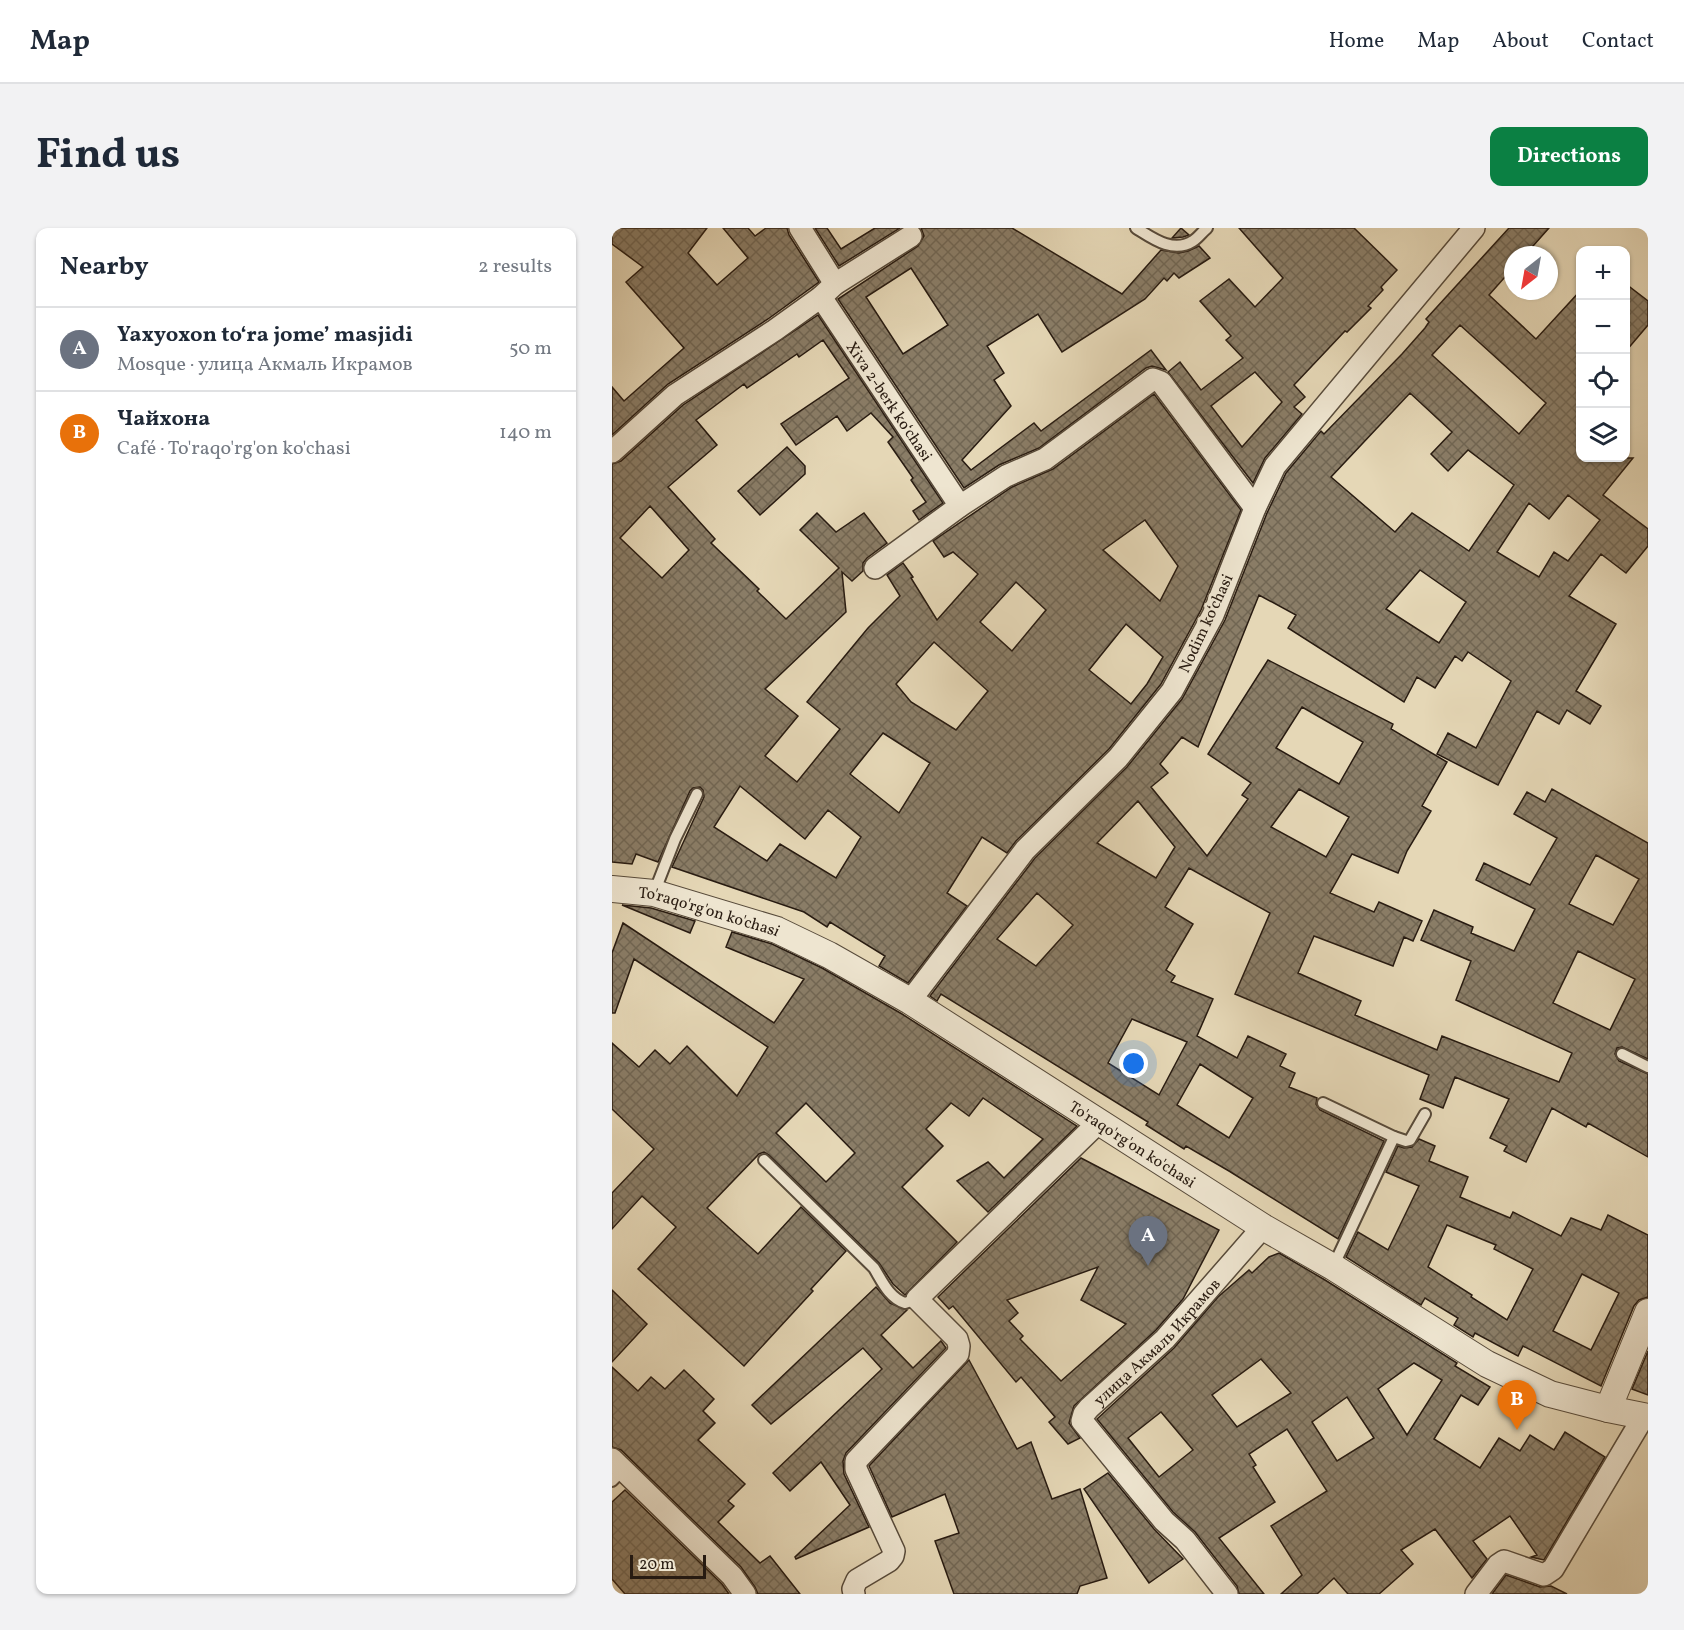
<!DOCTYPE html>
<html lang="en">
<head>
<meta charset="utf-8">
<style>
	:root { --surface:#fff; --page:#f2f2f3; --text:#1f2937; --muted:#747a83; --line:#e0e1e3; --accent:#0b8043 }
	body { margin:0; font-family:Vollkorn,serif; background:var(--page); color:var(--text) }
	.controls { position:absolute; right:18px; top:18px; display:grid; overflow:hidden; border-radius:12px; box-shadow:0 2px 4px #0004 }
	.controls button { width:54px; height:54px; display:grid; place-items:center; padding:0; border:0; border-bottom:2px solid var(--line); background:var(--surface); color:var(--text); font:30px sans-serif }
	.compass { position:absolute; left:892px; top:18px; width:54px; height:54px; border-radius:50%; background:var(--surface); box-shadow:0 2px 4px #0004; rotate:211deg }
	.scale { position:absolute; left:18px; bottom:15px; width:76px; box-sizing:border-box; padding-left:6px; border:3px solid #281b11; border-top:0; font-size:16px; line-height:21px; white-space:nowrap; color:#281b11; -webkit-text-stroke:4px #eee5d0; paint-order:stroke }
	.you { position:absolute; left:522px; top:836px; width:21px; height:21px; margin:-15px; border:4px solid #fff; border-radius:50%; background:#1a73e8; box-shadow:0 0 0 9px #1a73e833 }
	.badge { display:grid; place-items:center; width:39px; height:39px; border-radius:50%; background:var(--accent); color:#fff; font-size:20px; font-weight:700 }
	.pin { position:absolute; translate:-50% -50px; filter:drop-shadow(0 2px 3px #0008) }
	.pin::after { content:''; position:absolute; top:32px; width:21px; height:18px; background:inherit; clip-path:polygon(0 0,100% 0,50% 100%) }
	.list { margin:0; padding:0; list-style:none }
	h2 { display:flex; justify-content:space-between; align-items:center; height:78px; margin:0; padding:0 24px; font-size:26px }
	h2 small { font-size:20px; font-weight:400; color:var(--muted) }
	.list li { display:grid; grid-template-columns:39px 1fr auto; gap:18px; align-items:center; box-sizing:border-box; height:84px; padding:0 24px; border-top:2px solid var(--line) }
	.list b { display:block; font-size:22px; white-space:nowrap }
	.list p { margin:0; font-size:20px; white-space:nowrap; color:var(--muted) }
	.list em { font-size:20px; font-style:normal; color:var(--muted) }
	.icon { flex:none; width:33px; height:33px; fill:none; stroke:currentColor; stroke-width:2; stroke-linecap:round; stroke-linejoin:round }
	.map { position:relative; flex:none; width:1036px; height:1366px; overflow:hidden; border-radius:12px }
	header { display:flex; align-items:center; gap:36px; box-sizing:border-box; height:84px; padding:0 30px; background:var(--surface); border-bottom:2px solid var(--line) }
	header strong { font-size:28px }
	nav { display:flex; gap:33px; margin-inline-start:auto; font-size:21px }
	.intro { display:flex; align-items:center; justify-content:space-between; box-sizing:border-box; height:144px; padding:0 36px }
	h1 { margin:0; font-size:42px }
	.button { padding:15px 27px; border-radius:12px; background:var(--accent); color:#fff; font-size:21px; font-weight:700 }
	main { display:flex; gap:36px; padding:0 36px }
	aside { flex:1; background:var(--surface); border-radius:12px; box-shadow:0 2px 4px #0004 }
	.map>svg:first-child { display:block }
</style>
</head>
<body>
<header>
<strong>Map</strong>
<nav><a>Home</a><a>Map</a><a>About</a><a>Contact</a></nav>
</header>
<div class="intro"><h1>Find us</h1><a class="button">Directions</a></div>
<main>
<aside>
<h2>Nearby<small>2 results</small></h2>
<ul class="list">
<li><span class="badge" style="background:#6b7280">A</span><div><b>Yaxyoxon to‘ra jome’ masjidi</b><p>Mosque · улица Акмаль Икрамов</p></div><em>50 m</em></li>
<li><span class="badge" style="background:#e8710a">B</span><div><b>Чайхона</b><p>Café · To'raqo'rg'on ko'chasi</p></div><em>140 m</em></li>
</ul>
</aside>
<div class="map">
<svg width="1036" height="1366" viewBox="0 0 1036 1366">
	<defs>
		<pattern id="building-cross-hatch" width="8" height="8" patternUnits="userSpaceOnUse" patternTransform="scale(1.5)"><rect width="8" height="8" fill="#8a7d67"/><path d="M0 0l8 8M0 8l8-8" fill="none" stroke="#716653"/></pattern>
	</defs>
	<rect width="100%" height="100%" fill="#e5d7b6"/>
	<filter id="stains"><feTurbulence type="fractalNoise" baseFrequency=".00333" numOctaves="4"/><feColorMatrix values="0 0 0 0 .2 0 0 0 0 .09 0 0 0 0 .02 0 0 0 .5 -.17"/></filter>
	<radialGradient id="worn" r=".72"><stop offset=".6" stop-color="#630" stop-opacity="0"/><stop offset="1" stop-color="#630" stop-opacity=".3"/></radialGradient>
	<!-- building -->
	<g fill="url(#building-cross-hatch)" stroke="#281b11" stroke-width="1.5" fill-rule="evenodd">
		<path d="M 0,0 L 95,0 L 76,25 L 105,57 L 136,30 L 111,0 L 136,0 L 143,8 L 154,0 L 175,0 L 177,7 L 207,54 L 156,91 L 56,156 L 0,207 L 0,159 L 12,173 L 72,120 L 14,54 L 31,39 L 0,16 Z"/>
		<path d="M 203,0 L 215,0 L 229,21 L 263,0 L 288,0 L 227,38 Z"/>
		<path d="M 309,0 L 400,0 L 510,66 L 549,22 L 567,25 L 576,23 L 587,18 L 598,30 L 567,50 L 562,45 L 555,53 L 552,50 L 533,71 L 450,124 L 426,86 L 375,118 L 392,145 L 382,152 L 399,178 L 350,232 L 359,242 L 422,195 L 429,203 L 539,122 L 554,142 L 540,138 L 534,140 L 427,220 L 387,237 L 352,260 L 226,71 L 306,18 L 312,8 ZM 299,40 L 336,97 L 291,126 L 254,69 Z"/>
		<path d="M 569,0 L 577,7 L 571,9 L 560,10 Z"/>
		<path d="M 627,0 L 742,0 L 785,42 L 769,59 L 771,62 L 756,78 L 759,80 L 735,104 L 733,103 L 682,157 L 693,169 L 682,179 L 690,186 L 653,230 L 641,255 L 556,144 L 568,134 L 589,162 L 631,130 L 614,112 L 619,108 L 588,73 L 617,51 L 643,79 L 671,50 ZM 643,144 L 670,174 L 630,219 L 599,178 Z"/>
		<path d="M 897,0 L 937,0 L 913,27 L 901,27 L 901,40 L 877,67 L 924,111 L 969,62 L 969,230 L 1021,230 L 991,267 L 1036,301 L 1036,318 L 1014,345 L 989,326 L 957,368 L 1004,396 L 964,463 L 989,478 L 978,496 L 955,482 L 947,496 L 925,483 L 886,557 L 825,526 L 836,505 L 864,520 L 899,453 L 856,424 L 850,433 L 843,428 L 823,460 L 805,449 L 792,474 L 676,400 L 684,387 L 647,367 L 586,519 L 570,509 L 548,536 L 556,545 L 539,559 L 595,628 L 636,571 L 630,567 L 639,555 L 596,526 L 656,432 L 781,496 L 779,501 L 835,534 L 810,578 L 819,583 L 795,623 L 786,645 L 740,626 L 718,665 L 762,684 L 767,674 L 810,693 L 801,713 L 792,709 L 781,738 L 702,708 L 686,745 L 749,773 L 743,787 L 825,822 L 830,808 L 947,854 L 960,825 L 844,772 L 859,733 L 809,712 L 822,682 L 861,699 L 859,705 L 902,723 L 923,681 L 864,652 L 872,635 L 918,657 L 945,610 L 902,586 L 915,564 L 933,574 L 940,561 L 1036,615 L 1036,831 L 1010,819 L 1005,820 L 1003,826 L 1007,833 L 1036,846 L 1036,929 L 976,895 L 974,899 L 940,880 L 914,934 L 892,923 L 895,918 L 878,910 L 897,871 L 843,849 L 831,880 L 808,871 L 817,847 L 623,766 L 658,685 L 577,640 L 553,679 L 581,696 L 554,742 L 563,748 L 559,754 L 601,771 L 585,808 L 625,830 L 636,808 L 674,826 L 668,838 L 683,845 L 677,859 L 705,870 L 704,876 L 708,882 L 772,913 L 726,1011 L 617,943 L 574,918 L 572,921 L 534,897 L 536,894 L 329,766 L 325,773 L 318,768 L 423,630 L 515,539 L 570,471 L 613,392 L 655,285 L 674,245 L 709,203 L 712,206 L 790,126 L 813,100 L 817,94 L 814,91 ZM 848,97 L 934,175 L 907,206 L 820,127 ZM 798,165 L 840,204 L 819,226 L 836,243 L 856,222 L 902,257 L 857,323 L 800,285 L 783,304 L 719,249 ZM 956,267 L 988,292 L 956,333 L 942,324 L 927,349 L 885,324 L 917,275 L 937,291 ZM 808,342 L 854,374 L 827,415 L 774,381 ZM 690,479 L 751,514 L 727,556 L 664,520 ZM 687,561 L 737,589 L 714,629 L 659,599 ZM 526,573 L 563,619 L 544,650 L 485,615 ZM 984,627 L 1027,651 L 1001,697 L 957,676 ZM 425,665 L 461,697 L 424,738 L 385,711 ZM 966,723 L 1023,751 L 998,802 L 941,775 ZM 520,791 L 575,814 L 547,867 L 496,835 ZM 588,836 L 641,870 L 617,910 L 565,877 Z"/>
		<path d="M 1014,56 L 1036,73 L 1036,97 L 1014,123 Z"/>
		<path d="M 206,87 L 331,275 L 307,292 L 301,283 L 314,274 L 299,252 L 301,250 L 276,214 L 281,209 L 259,185 L 235,203 L 225,188 L 184,217 L 169,196 L 237,150 L 211,112 L 187,129 L 185,126 L 135,160 L 132,156 L 84,192 L 105,217 L 56,259 L 103,311 L 99,315 L 147,361 L 145,363 L 174,391 L 227,340 L 188,302 L 205,285 L 224,304 L 252,285 L 275,315 L 255,330 L 251,335 L 251,343 L 240,353 L 230,344 L 234,384 L 153,461 L 186,488 L 153,528 L 185,554 L 228,501 L 195,474 L 256,400 L 288,368 L 275,347 L 291,335 L 301,349 L 299,350 L 325,392 L 366,346 L 341,324 L 332,329 L 321,313 L 400,259 L 441,241 L 542,166 L 629,282 L 589,382 L 549,456 L 497,521 L 404,613 L 395,625 L 370,609 L 335,665 L 355,678 L 296,755 L 267,738 L 273,728 L 218,694 L 215,699 L 192,684 L 60,639 L 92,569 L 91,562 L 88,559 L 81,560 L 78,563 L 46,634 L 24,626 L 20,636 L 0,634 L 0,236 L 9,233 L 71,177 ZM 38,278 L 77,322 L 50,350 L 8,310 ZM 533,292 L 566,338 L 548,373 L 491,322 ZM 404,354 L 434,382 L 400,423 L 368,394 ZM 514,396 L 551,429 L 535,456 L 519,476 L 477,442 ZM 322,414 L 376,463 L 344,502 L 299,474 L 284,456 ZM 271,505 L 318,535 L 287,585 L 238,546 ZM 128,558 L 193,611 L 216,582 L 249,609 L 224,650 L 168,616 L 155,633 L 102,599 Z"/>
		<path d="M 175,219 L 193,238 L 193,246 L 148,287 L 126,263 Z"/>
		<path d="M 10,677 L 39,680 L 83,693 L 78,705 Z"/>
		<path d="M 11,695 L 162,795 L 192,751 L 114,719 L 120,704 L 160,716 L 210,740 L 290,786 L 465,898 L 376,984 L 345,953 L 376,934 L 392,950 L 431,911 L 371,870 L 357,888 L 339,875 L 314,901 L 331,918 L 290,959 L 345,1014 L 293,1067 L 281,1056 L 267,1035 L 157,927 L 152,924 L 147,926 L 95,980 L 146,1026 L 189,979 L 234,1023 L 199,1061 L 201,1063 L 132,1138 L 26,1041 L 64,999 L 30,968 L 0,1001 L 0,965 L 42,921 L 0,881 L 0,815 L 27,839 L 43,822 L 58,836 L 75,818 L 125,868 L 156,819 L 22,731 L 3,785 L 0,785 L 0,725 ZM 194,875 L 243,925 L 214,954 L 164,905 Z"/>
		<path d="M 807,911 L 823,918 L 817,933 L 856,949 L 848,969 L 898,990 L 901,984 L 949,1008 L 959,990 L 989,1002 L 996,987 L 1036,1007 L 1036,1069 L 1027,1072 L 1022,1078 L 989,1158 L 911,1118 L 906,1128 L 863,1105 L 861,1109 L 842,1097 L 846,1090 L 813,1070 L 809,1077 L 734,1029 L 746,1004 L 776,1022 L 807,958 L 774,944 L 786,918 L 792,920 L 800,919 ZM 835,997 L 884,1017 L 882,1021 L 921,1041 L 895,1092 L 859,1069 L 860,1067 L 816,1039 ZM 970,1046 L 1007,1065 L 979,1122 L 941,1103 Z"/>
		<path d="M 469,930 L 607,1002 L 571,1071 L 544,1102 L 462,1178 L 457,1195 L 468,1210 L 456,1216 L 437,1194 L 443,1189 L 409,1149 L 404,1154 L 341,1078 L 337,1081 L 326,1069 ZM 486,1039 L 469,1072 L 514,1096 L 449,1153 L 408,1111 L 411,1108 L 397,1093 L 406,1085 L 395,1072 Z"/>
		<path d="M 667,1025 L 713,1052 L 845,1135 L 843,1138 L 878,1159 L 866,1177 L 849,1167 L 822,1211 L 868,1240 L 887,1210 L 908,1223 L 918,1207 L 942,1222 L 953,1204 L 993,1229 L 932,1332 L 919,1329 L 925,1327 L 898,1288 L 861,1313 L 875,1331 L 860,1350 L 823,1301 L 789,1322 L 801,1336 L 767,1366 L 736,1366 L 722,1350 L 705,1366 L 669,1366 L 690,1347 L 659,1298 L 715,1263 L 675,1201 L 637,1226 L 644,1237 L 641,1239 L 663,1274 L 607,1310 L 652,1366 L 627,1366 L 625,1358 L 583,1304 L 561,1284 L 485,1191 L 562,1120 L 606,1069 L 637,1042 L 640,1045 L 657,1029 ZM 649,1131 L 679,1165 L 625,1199 L 600,1167 ZM 802,1135 L 830,1152 L 795,1207 L 766,1161 ZM 735,1169 L 762,1210 L 725,1233 L 700,1194 ZM 549,1184 L 581,1222 L 547,1249 L 516,1210 Z"/>
		<path d="M 264,1059 L 278,1075 L 295,1082 L 269,1107 L 301,1140 L 329,1113 L 334,1120 L 234,1225 L 231,1233 L 232,1246 L 257,1299 L 184,1331 L 183,1329 L 238,1277 L 209,1234 L 178,1263 L 161,1245 L 270,1141 L 251,1120 L 159,1196 L 140,1177 Z"/>
		<path d="M 0,1062 L 35,1096 L 0,1134 Z"/>
		<path d="M 1036,1123 L 1036,1167 L 1020,1161 Z"/>
		<path d="M 357,1132 L 405,1221 L 419,1214 L 440,1271 L 468,1261 L 495,1350 L 468,1358 L 465,1366 L 342,1366 L 323,1313 L 347,1305 L 333,1266 L 280,1289 L 257,1238 Z"/>
		<path d="M 0,1139 L 26,1163 L 39,1149 L 53,1161 L 72,1142 L 102,1171 L 91,1183 L 103,1195 L 86,1212 L 133,1256 L 116,1273 L 122,1278 L 106,1294 L 148,1335 L 158,1328 L 188,1366 L 146,1366 L 143,1359 L 129,1339 L 9,1222 L 0,1219 Z"/>
		<path d="M 496,1245 L 542,1301 L 571,1331 L 537,1355 L 472,1261 Z"/>
		<path d="M 13,1262 L 110,1356 L 117,1366 L 13,1366 L 0,1351 L 0,1274 Z"/>
		<path d="M 894,1347 L 928,1359 L 939,1358 L 955,1366 L 880,1366 Z"/>
	</g>
	<g fill="none" stroke-linecap="round" stroke-linejoin="round">
		<defs>
			<g id="service">
				<path d="M 524,0 C 540,10 561,26 581,13 C 586,10 590,4 595,0"/>
				<path d="M 42,665 L 63,611 L 85,566"/>
				<path d="M 1010,826 L 1036,839"/>
				<path d="M 711,875 L 782,909"/>
				<path d="M 152,932 L 262,1040 C 270,1053 277,1070 293,1075 L 305,1071"/>
				<path d="M 721,1039 L 782,909 L 794,913 L 798,912 L 813,886"/>
				<path d="M 0,1253 L 11,1242"/>
			</g>
			<g id="minor">
				<path d="M 188,0 L 223,56"/>
				<path d="M 209,69 L 348,278"/>
				<path d="M 0,224 L 63,167 L 163,102 L 209,69 L 223,56 L 299,8"/>
				<path d="M 263,340 L 348,278 L 394,248 L 433,231 L 541,151 L 549,154 L 643,280"/>
				<path d="M 298,773 L 413,622 L 506,530 L 560,463 L 601,387 L 643,280 L 663,238 L 862,0"/>
				<path d="M 0,1231 L 120,1348 L 133,1366"/>
				<path d="M 242,1366 L 241,1361 L 245,1352 L 277,1333 L 281,1328 L 282,1323 L 244,1241 L 244,1233 L 346,1126 L 347,1118 L 345,1111 L 305,1071 L 487,894"/>
				<path id="s1" d="M 615,1366 L 573,1312 L 552,1293 L 470,1193 L 472,1186 L 477,1180 L 553,1111 L 651,999"/>
				<path d="M 864,1366 L 886,1337 L 892,1333 L 932,1347 L 941,1341 L 1032,1188"/>
			</g>
			<g id="tertiary">
				<path id="s2" d="M 0,661 L 42,665 L 165,702 L 217,727 L 298,773 L 651,999 L 721,1039 L 875,1136 L 938,1166 L 996,1181 L 1036,1189"/>
				<path d="M 996,1181 L 1036,1084"/>
			</g>
		</defs>
		<!-- service casing -->
		<use href="#service" stroke="#574a3a" stroke-width="14"/>
		<!-- minor casing -->
		<use href="#minor" stroke="#574a3a" stroke-width="24"/>
		<!-- tertiary casing -->
		<use href="#tertiary" stroke="#574a3a" stroke-width="28"/>
		<!-- service -->
		<use href="#service" stroke="#eee5d0" stroke-width="10"/>
		<!-- minor -->
		<use href="#minor" stroke="#eee5d0" stroke-width="21"/>
		<!-- tertiary -->
		<use href="#tertiary" stroke="#eee5d0" stroke-width="26"/>
	</g>
	<g text-anchor="middle" stroke-width="6" stroke-linejoin="round" paint-order="stroke">
		<!-- street labels -->
		<g font-size="16" fill="#281b11" stroke="#eee5d0">
			<text transform="translate(278 173) rotate(56)" y="6">Xiva 2-berk koʻchasi</text>
			<text transform="translate(593 395) rotate(-65)" y="6">Nodim koʻchasi</text>
			<text dy="6" stroke="none"><textPath href="#s2" startOffset="100">To'raqo'rg'on ko'chasi</textPath></text>
			<text dy="6" stroke="none"><textPath href="#s2" startOffset="586">To'raqo'rg'on ko'chasi</textPath></text>
			<text dy="6" stroke="none"><textPath href="#s1" startOffset="336">улица Акмаль Икрамов</textPath></text>
		</g>
	</g>
	<rect width="100%" height="100%" filter="url(#stains)"/>
	<rect width="100%" height="100%" fill="url(#worn)"/>
</svg>
<div class="controls">
<button>+</button>
<button>−</button>
<button><svg class="icon" aria-label="locate" viewBox="0 0 24 24"><circle cx="12" cy="12" r="6"/><path d="M12 2v4M12 18v4M2 12h4M18 12h4"/></svg></button>
<button><svg class="icon" aria-label="layers" viewBox="0 0 24 24"><path d="M12 4l9 5-9 5-9-5zM3 14l9 5 9-5"/></svg></button>
</div>
<svg class="compass" viewBox="-18 -18 36 36"><path d="M0-13l5 13h-10z" fill="#e53935"/><path d="M0 13l5-13h-10z" fill="#747a83"/></svg>
<div class="scale">20 m</div>
<div class="you"></div>
<div class="pin badge" style="left:536px;top:1038px;background:#6b7280">A</div>
<div class="pin badge" style="left:905px;top:1202px;background:#e8710a">B</div>
</div>
</main>
</body>
</html>
